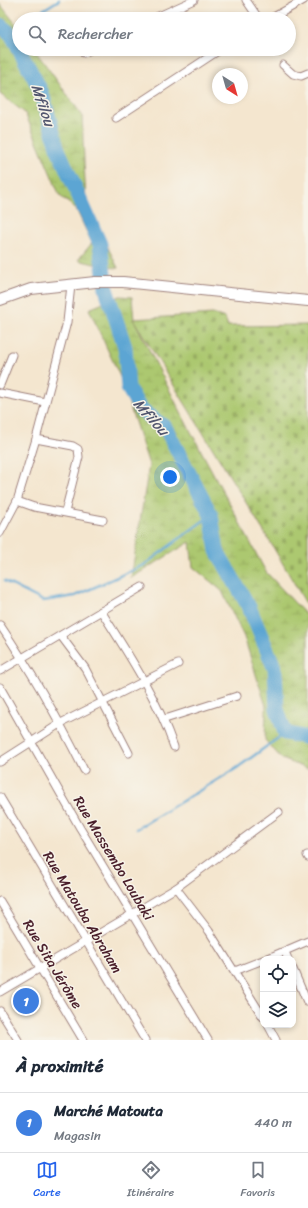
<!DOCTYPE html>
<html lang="fr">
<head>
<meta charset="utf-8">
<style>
	:root { --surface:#fff; --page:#f6f6f7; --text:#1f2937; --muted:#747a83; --line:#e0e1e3; --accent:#2563eb }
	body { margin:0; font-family:Sriracha,sans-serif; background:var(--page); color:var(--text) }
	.controls { position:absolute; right:12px; bottom:12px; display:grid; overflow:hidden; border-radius:8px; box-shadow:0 2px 6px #0003 }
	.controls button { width:36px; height:36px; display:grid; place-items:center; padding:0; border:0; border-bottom:1px solid var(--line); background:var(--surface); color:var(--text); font:20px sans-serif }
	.compass { position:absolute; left:212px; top:68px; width:36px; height:36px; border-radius:50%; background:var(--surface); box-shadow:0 2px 6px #0003; rotate:143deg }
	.you { position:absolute; left:170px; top:477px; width:14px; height:14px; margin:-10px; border:3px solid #fff; border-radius:50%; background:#1a73e8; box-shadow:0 0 0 6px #1a73e833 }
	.badge { display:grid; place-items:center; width:26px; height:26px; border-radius:50%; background:var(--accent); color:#fff; font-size:13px; font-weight:700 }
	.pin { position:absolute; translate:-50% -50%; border:2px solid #fff; box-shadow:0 1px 4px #0006 }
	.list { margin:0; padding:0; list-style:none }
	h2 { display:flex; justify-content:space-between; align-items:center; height:52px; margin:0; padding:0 16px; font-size:17px }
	h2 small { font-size:13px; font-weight:400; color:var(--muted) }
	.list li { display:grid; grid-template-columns:26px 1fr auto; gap:12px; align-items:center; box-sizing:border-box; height:60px; padding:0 16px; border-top:1px solid var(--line) }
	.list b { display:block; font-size:15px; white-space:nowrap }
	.list p { margin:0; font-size:13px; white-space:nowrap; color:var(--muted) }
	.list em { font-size:13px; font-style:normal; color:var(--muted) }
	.icon { flex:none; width:22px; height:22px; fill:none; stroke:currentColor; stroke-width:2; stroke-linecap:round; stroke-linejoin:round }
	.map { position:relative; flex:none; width:308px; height:1040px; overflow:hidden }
	.search { position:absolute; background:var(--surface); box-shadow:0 2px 6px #0003; left:12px; right:12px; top:12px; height:44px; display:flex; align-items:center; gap:10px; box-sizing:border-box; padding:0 14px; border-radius:22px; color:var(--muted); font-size:15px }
	.sheet { height:112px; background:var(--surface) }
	nav { display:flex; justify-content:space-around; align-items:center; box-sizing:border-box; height:56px; border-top:1px solid var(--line); background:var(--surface); font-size:11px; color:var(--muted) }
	nav a { display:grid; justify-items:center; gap:2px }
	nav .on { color:var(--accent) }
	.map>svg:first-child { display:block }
</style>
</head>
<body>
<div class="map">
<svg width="308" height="1040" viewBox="0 0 308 1040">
	<defs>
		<pattern id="wetland-marsh" width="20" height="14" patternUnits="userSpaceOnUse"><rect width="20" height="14" fill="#acc86f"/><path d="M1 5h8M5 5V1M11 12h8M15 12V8" fill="none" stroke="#96ab60"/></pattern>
		<pattern id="cemetery-stones" width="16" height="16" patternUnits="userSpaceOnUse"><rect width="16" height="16" fill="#acc86f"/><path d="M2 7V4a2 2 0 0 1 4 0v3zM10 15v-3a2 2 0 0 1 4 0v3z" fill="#96ab60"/></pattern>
	</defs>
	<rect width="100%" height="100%" fill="#f7f3e8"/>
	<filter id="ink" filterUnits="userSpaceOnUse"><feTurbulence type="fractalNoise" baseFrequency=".025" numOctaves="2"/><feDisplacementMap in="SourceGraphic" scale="8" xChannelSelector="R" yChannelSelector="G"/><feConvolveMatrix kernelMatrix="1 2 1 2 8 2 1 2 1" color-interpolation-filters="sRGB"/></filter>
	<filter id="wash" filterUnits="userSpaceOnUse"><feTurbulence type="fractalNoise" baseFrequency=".012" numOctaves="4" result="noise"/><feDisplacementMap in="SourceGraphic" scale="16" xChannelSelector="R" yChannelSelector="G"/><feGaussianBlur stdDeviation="0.9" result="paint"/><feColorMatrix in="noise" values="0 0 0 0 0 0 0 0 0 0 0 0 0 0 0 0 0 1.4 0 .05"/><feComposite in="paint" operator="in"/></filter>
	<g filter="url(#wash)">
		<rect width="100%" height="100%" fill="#f4e6cf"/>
		<!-- wetland -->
		<g fill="url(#wetland-marsh)" stroke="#7b744d">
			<path d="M 0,4 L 19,28 L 19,49 L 34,49 L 82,115 L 86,203 L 118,268 L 106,267 L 78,260 L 92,243 L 76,209 L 60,196 L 25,113 L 0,94 Z"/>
			<path d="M 120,296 L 132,297 L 134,320 L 182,415 L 266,572 L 308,617 L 308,769 L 282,759 L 265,740 L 266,706 L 244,637 L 222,591 L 193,567 L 190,542 L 131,578 L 149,465 L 121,379 L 89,309 Z"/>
		</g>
		<!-- cemetery -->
		<path fill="url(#cemetery-stones)" stroke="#7b744d" d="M 213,314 L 225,318 L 228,326 L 308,325 L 308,607 L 269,540 L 133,319 Z"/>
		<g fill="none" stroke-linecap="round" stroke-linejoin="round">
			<!-- stream -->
			<g stroke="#5ca5d3" stroke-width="2.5">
				<path d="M 28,19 L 59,0"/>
				<path d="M 11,34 L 19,27"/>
				<path d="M 4,581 L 43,601 L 75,596 L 144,565 L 211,515"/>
				<path d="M 136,829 L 237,768 L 285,733"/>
			</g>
			<!-- river -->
			<g stroke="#5ca5d3" stroke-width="15">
				<path d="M 0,25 L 11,34 L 19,48"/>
				<path d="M 19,49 L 42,93 L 57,147 L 100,244 L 106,289 L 125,347 L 128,388 L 141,410 L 165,427 L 211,515 L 217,551 L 249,607 L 275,669 L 277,709 L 285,733 L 308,738"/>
			</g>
		</g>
	</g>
	<g filter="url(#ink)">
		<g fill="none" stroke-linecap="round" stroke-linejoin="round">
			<defs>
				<g id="street">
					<path d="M 246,0 L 259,19"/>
					<path d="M 152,19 L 194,0"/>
					<path d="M 270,19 L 304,0"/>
					<path d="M 84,53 L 92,49"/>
					<path d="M 283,65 L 293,74 L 301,76 L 308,73"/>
					<path d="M 116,118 L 221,49"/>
					<path d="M 71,285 L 67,322 L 36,439 L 17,501 L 34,507 L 103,520"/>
					<path d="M 0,385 L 12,355"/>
					<path d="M 0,393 L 45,402"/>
					<path d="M 36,439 L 73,446 L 78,449 L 79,457 L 65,512"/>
					<path d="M 0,533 L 17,501"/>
					<path d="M 101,611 C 129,655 157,698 174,747"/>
					<path d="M 0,625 C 32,672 59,720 84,770"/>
					<path d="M 61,636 L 85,668 L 129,753"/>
					<path d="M 0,671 L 142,587"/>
					<path d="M 0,687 L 80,828 L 208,1040"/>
					<path d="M 165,719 L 237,696"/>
					<path d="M 0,762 L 61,723 L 178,664"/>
					<path d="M 0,797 L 145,1040"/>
					<path d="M 307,855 L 308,857"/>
					<path d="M 176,888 L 209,931 L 263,1017"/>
					<path d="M 0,901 L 83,1040"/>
					<path d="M 285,952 L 288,959"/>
					<path d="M 266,959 L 308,941"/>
					<path d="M 293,969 L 307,1002"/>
					<path d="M 235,971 L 263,960"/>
					<path d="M 0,992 L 176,888 L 279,812"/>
					<path d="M 0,1011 L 18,1040"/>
					<path d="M 268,1025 L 276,1040"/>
				</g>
				<path id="secondary" d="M 0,300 L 31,289 L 95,282 L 123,282 L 308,301"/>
			</defs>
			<!-- street casing -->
			<use href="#street" stroke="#9f827d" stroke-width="9"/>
			<!-- secondary casing -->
			<use href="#secondary" stroke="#9f827d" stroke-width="12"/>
			<!-- street -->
			<use href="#street" stroke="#fff" stroke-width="7"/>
			<!-- secondary -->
			<use href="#secondary" stroke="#fff" stroke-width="10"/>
		</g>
	</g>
	<g text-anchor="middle" stroke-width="3" stroke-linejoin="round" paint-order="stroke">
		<!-- street labels -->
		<g font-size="14" fill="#4a1f2b" stroke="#f7f3e8">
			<text transform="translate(114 858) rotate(59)" y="5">Rue Massembo Loubaki</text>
			<text transform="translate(83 912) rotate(59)" y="5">Rue Matouba Abraham</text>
			<text transform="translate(53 964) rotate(59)" y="5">Rue Sita Jérôme</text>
		</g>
		<!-- water labels -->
		<g font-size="15" font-style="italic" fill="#51556e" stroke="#f7f3e8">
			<text transform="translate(43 105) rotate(71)" y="5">Mfilou</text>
			<text transform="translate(151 417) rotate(48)" y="5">Mfilou</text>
		</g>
	</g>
</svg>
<div class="controls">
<button><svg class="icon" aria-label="locate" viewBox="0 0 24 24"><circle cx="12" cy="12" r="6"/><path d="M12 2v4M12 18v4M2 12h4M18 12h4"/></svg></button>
<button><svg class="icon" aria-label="layers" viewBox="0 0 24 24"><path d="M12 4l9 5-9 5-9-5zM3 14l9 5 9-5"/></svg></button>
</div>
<svg class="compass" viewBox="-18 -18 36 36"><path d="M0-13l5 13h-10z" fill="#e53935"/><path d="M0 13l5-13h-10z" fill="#747a83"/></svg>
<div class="you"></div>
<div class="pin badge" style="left:26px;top:1001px;background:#3f7fe0">1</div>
<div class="search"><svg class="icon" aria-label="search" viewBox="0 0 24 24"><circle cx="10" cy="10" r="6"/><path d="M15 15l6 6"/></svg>Rechercher</div>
</div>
<section class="sheet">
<h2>À proximité<small></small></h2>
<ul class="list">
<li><span class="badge" style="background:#3f7fe0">1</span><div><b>Marché Matouta</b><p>Magasin</p></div><em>440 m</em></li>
</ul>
</section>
<nav>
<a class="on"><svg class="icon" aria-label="map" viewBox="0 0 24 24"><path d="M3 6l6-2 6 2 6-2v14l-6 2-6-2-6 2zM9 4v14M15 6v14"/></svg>Carte</a>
<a><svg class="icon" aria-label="directions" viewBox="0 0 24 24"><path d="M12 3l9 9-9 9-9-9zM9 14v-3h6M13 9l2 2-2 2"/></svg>Itinéraire</a>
<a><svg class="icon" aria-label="saved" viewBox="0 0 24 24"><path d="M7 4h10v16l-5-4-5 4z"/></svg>Favoris</a>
</nav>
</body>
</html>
